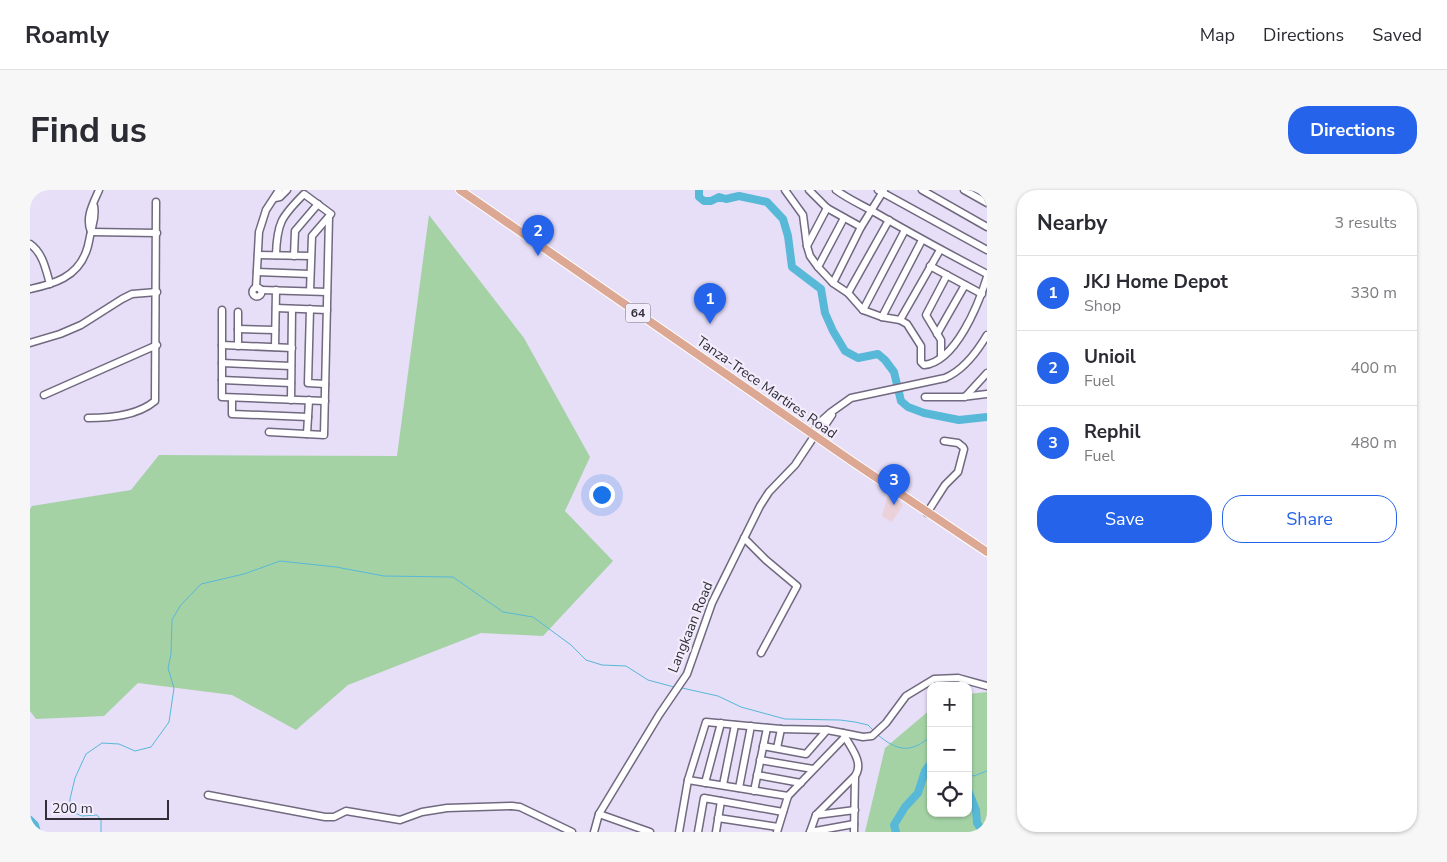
<!DOCTYPE html>
<html lang="en">
<head>
<meta charset="utf-8">
<style>
	:root { --surface:#fff; --page:#f7f7f7; --text:#2b2b33; --muted:#7c7c81; --line:#e1e1e2; --accent:#2563eb }
	body { margin:0; font-family:"Nunito Sans",sans-serif; background:var(--page); color:var(--text) }
	.controls { position:absolute; right:15px; bottom:15px; display:grid; overflow:hidden; border-radius:10px; box-shadow:0 1px 4px #0004 }
	.controls button { width:45px; height:45px; display:grid; place-items:center; padding:0; border:0; border-bottom:1px solid var(--line); background:var(--surface); color:var(--text); font:25px sans-serif }
	.scale { position:absolute; left:15px; bottom:12px; width:124px; box-sizing:border-box; padding-left:5px; border:2px solid #322e38; border-top:0; font-size:14px; line-height:18px; white-space:nowrap; color:#322e38; -webkit-text-stroke:4px #f2edfc; paint-order:stroke }
	.you { position:absolute; left:571px; top:304px; width:18px; height:18px; margin:-12px; border:4px solid #fff; border-radius:50%; background:#1a73e8; box-shadow:0 0 0 8px #1a73e833 }
	.badge { display:grid; place-items:center; width:32px; height:32px; border-radius:50%; background:var(--accent); color:#fff; font-size:16px; font-weight:700 }
	.pin { position:absolute; translate:-50% -41px; filter:drop-shadow(0 1px 2px #0008) }
	.pin::after { content:''; position:absolute; top:26px; width:18px; height:15px; background:inherit; clip-path:polygon(0 0,100% 0,50% 100%) }
	.list { margin:0; padding:0; list-style:none }
	h2 { display:flex; justify-content:space-between; align-items:center; height:65px; margin:0; padding:0 20px; font-size:21px }
	h2 small { font-size:16px; font-weight:400; color:var(--muted) }
	.list li { display:grid; grid-template-columns:32px 1fr auto; gap:15px; align-items:center; box-sizing:border-box; height:75px; padding:0 20px; border-top:1px solid var(--line) }
	.list b { display:block; font-size:19px; white-space:nowrap }
	.list p { margin:0; font-size:16px; white-space:nowrap; color:var(--muted) }
	.list em { font-size:16px; font-style:normal; color:var(--muted) }
	.actions { display:flex; gap:10px; padding:15px 20px }
	.actions a { flex:1; padding:11px 0; border:1px solid var(--accent); border-radius:20px; text-align:center; font-size:18px; color:var(--accent) }
	.actions .main { background:var(--accent); color:#fff }
	.icon { flex:none; width:28px; height:28px; fill:none; stroke:currentColor; stroke-width:2; stroke-linecap:round; stroke-linejoin:round }
	.map { position:relative; flex:none; width:957px; height:642px; overflow:hidden; border-radius:20px }
	header { display:flex; align-items:center; gap:30px; box-sizing:border-box; height:70px; padding:0 25px; background:var(--surface); border-bottom:1px solid var(--line) }
	header strong { font-size:24px }
	nav { display:flex; gap:28px; margin-inline-start:auto; font-size:18px }
	.intro { display:flex; align-items:center; justify-content:space-between; box-sizing:border-box; height:120px; padding:0 30px }
	h1 { margin:0; font-size:35px }
	.button { padding:12px 22px; border-radius:20px; background:var(--accent); color:#fff; font-size:18px; font-weight:700 }
	main { display:flex; gap:30px; padding:0 30px }
	aside { flex:1; background:var(--surface); border-radius:20px; box-shadow:0 1px 4px #0004 }
	.map>svg:first-child { display:block }
</style>
</head>
<body>
<header>
<strong>Roamly</strong>
<nav><a>Map</a><a>Directions</a><a>Saved</a></nav>
</header>
<div class="intro"><h1>Find us</h1><a class="button">Directions</a></div>
<main>
<div class="map">
<svg width="957" height="642" viewBox="0 0 957 642">
	<rect width="100%" height="100%" fill="#e7def7"/>
	<!-- commercial -->
	<path fill="#ebd1d9" d="M 859,302 L 873,315 L 862,332 L 852,326 Z"/>
	<!-- green -->
	<g fill="#a4d2a5">
		<path d="M 399,25 L 494,148 L 560,267 L 535,321 L 583,371 L 513,446 L 451,443 L 318,495 L 266,540 L 202,505 L 108,493 L 74,526 L 6,529 L 0,521 L 0,319 L 2,316 L 101,300 L 129,265 L 367,266 Z"/>
		<path d="M 957,502 L 957,642 L 835,642 L 855,558 L 901,519 L 901,623 L 938,623 L 938,504 Z"/>
	</g>
	<g fill="none" stroke-linecap="round" stroke-linejoin="round">
		<!-- stream -->
		<g stroke="#58b8d8" stroke-width="1">
			<path d="M 652,498 L 688,506 L 711,517 L 755,529 L 810,530 L 825,532 L 838,535 L 843,540"/>
			<path d="M 848,545 C 867,561 881,564 901,546"/>
			<path d="M 938,584 L 944,586 L 957,581"/>
			<path d="M 71,642 L 71,630 L 67,625 L 52,626 L 40,621 L 40,609 L 45,588 L 56,564 L 72,553 L 89,554 L 105,561 L 121,557 L 139,532 L 144,498 L 138,478 L 141,464 L 142,430 L 150,416 L 171,394 L 214,384 L 250,371 L 306,377 L 354,386 L 423,387 L 473,422 L 503,427 L 541,455 L 556,470 L 572,475 L 596,476 L 618,490 L 644,497"/>
		</g>
		<!-- river -->
		<g stroke="#58b8d8" stroke-width="8">
			<path d="M 669,0 L 669,7 L 674,11 L 681,11 L 689,7 L 696,9 L 709,6 L 737,12 L 753,29 L 758,46 L 762,77 L 791,99 L 795,123 L 803,141 L 815,161 L 828,168 L 848,164 L 855,170 L 864,182 L 871,211 L 878,217 L 894,223 L 929,230 L 957,227"/>
			<path d="M 938,600 L 946,620 L 947,633 L 953,642"/>
			<path d="M 0,630 L 5,635 L 7,642"/>
			<path d="M 866,642 L 864,635 L 875,617 L 888,603 L 895,581 L 901,573"/>
		</g>
		<defs>
			<g id="minor">
				<path d="M 755,0 L 773,25 L 777,56 L 780,66 L 788,77 L 803,93 L 818,103 L 833,120 L 852,127 L 870,130 L 877,134 L 891,156 L 891,172 L 894,175 C 926,172 949,113 957,87"/>
				<path d="M 779,0 L 797,18 L 831,37"/>
				<path d="M 806,0 C 818,9 832,15 846,23 C 882,44 919,64 957,84"/>
				<path d="M 848,0 L 957,60"/>
				<path d="M 892,0 L 957,37"/>
				<path d="M 934,0 L 957,13"/>
				<path d="M 245,8 L 250,7 L 257,0"/>
				<path d="M 61,42 L 127,43"/>
				<path d="M 61,42 C 55,27 63,14 69,0"/>
				<path d="M 0,54 C 13,63 16,80 20,94"/>
				<path d="M 777,56 L 797,18"/>
				<path d="M 228,65 L 281,66"/>
				<path d="M 246,65 C 247,33 251,27 274,4 L 301,24 L 282,46 L 280,101"/>
				<path d="M 264,66 L 265,41 L 288,14"/>
				<path d="M 900,76 L 952,104"/>
				<path d="M 788,77 L 814,28"/>
				<path d="M 227,82 L 280,84"/>
				<path d="M 803,93 L 831,37 L 854,0"/>
				<circle cx="227" cy="102" r="4.5"/>
				<path d="M 226,98 L 229,42 L 236,20 L 249,0"/>
				<path d="M 0,99 C 24,94 47,87 56,62 C 59,55 59,49 61,42 C 63,33 66,26 64,16"/>
				<path d="M 231,100 L 297,102"/>
				<path d="M 818,103 L 859,30"/>
				<path d="M 246,118 L 297,120"/>
				<path d="M 280,119 L 278,193 L 295,194"/>
				<path d="M 192,120 L 192,207 L 295,211"/>
				<path d="M 833,120 L 875,40"/>
				<path d="M 852,127 L 892,50"/>
				<path d="M 870,130 L 910,60"/>
				<path d="M 208,139 L 245,140"/>
				<path d="M 907,144 L 935,95"/>
				<path d="M 0,153 L 30,144 L 51,135 L 92,109 L 102,104 L 127,102"/>
				<path d="M 192,155 L 262,158"/>
				<path d="M 208,156 L 208,122"/>
				<path d="M 245,157 L 246,100"/>
				<path d="M 911,167 L 911,150 L 896,125 L 917,85"/>
				<path d="M 192,173 L 261,176"/>
				<path d="M 192,190 L 261,193"/>
				<path d="M 14,205 L 127,155"/>
				<path d="M 895,207 L 932,207 L 957,204"/>
				<path d="M 935,207 L 957,183"/>
				<path d="M 202,208 L 202,224 L 278,227"/>
				<path d="M 261,210 L 262,119"/>
				<path d="M 58,228 C 80,228 107,226 125,211 L 126,12"/>
				<path d="M 239,242 L 294,245 L 299,27"/>
				<path d="M 782,243 L 790,232 L 800,223 L 821,208 L 915,188 C 934,180 947,162 957,145"/>
				<path d="M 277,244 L 279,210"/>
				<path d="M 787,247 L 802,225"/>
				<path d="M 897,323 L 915,295 L 928,282 L 934,259 L 933,257 L 928,253 L 914,251"/>
				<path d="M 714,348 L 736,370 L 767,396 L 731,463"/>
				<path d="M 813,543 L 833,547 L 842,546 L 856,533 L 876,506 L 904,489 L 928,488 L 957,496"/>
				<path d="M 733,556 L 776,564 L 797,540"/>
				<path d="M 747,558 L 751,539"/>
				<path d="M 730,570 L 783,579"/>
				<path d="M 727,585 L 771,593"/>
				<path d="M 658,590 L 758,606"/>
				<path d="M 675,593 L 691,533"/>
				<path d="M 693,595 L 705,535"/>
				<path d="M 709,598 L 721,536"/>
				<path d="M 724,601 L 737,538"/>
				<path d="M 178,605 L 295,627 L 304,627 L 316,621 L 370,630 L 392,622 L 417,618 L 482,616 L 490,617 L 542,642"/>
				<path d="M 569,624 L 620,642"/>
				<path d="M 786,625 L 825,620"/>
				<path d="M 688,628 L 748,637"/>
				<path d="M 564,642 L 569,624 L 629,525 L 657,484 L 682,413 L 730,316 L 739,302 L 765,275 L 785,245"/>
				<path d="M 649,642 L 658,590 L 676,532 L 751,539 L 797,540 L 813,543 C 819,556 835,572 825,586 L 824,642"/>
				<path d="M 668,642 L 674,608 L 753,622"/>
				<path d="M 686,642 L 691,611"/>
				<path d="M 747,642 L 758,606 L 815,547"/>
				<path d="M 780,642 L 786,625 L 825,586"/>
				<path d="M 780,642 L 824,634"/>
			</g>
			<path id="major" d="M 430,0 L 823,272 L 957,362"/>
		</defs>
		<!-- minor casing -->
		<use href="#minor" stroke="#71697f" stroke-width="9"/>
		<!-- major casing -->
		<use href="#major" stroke="#fff" stroke-width="10"/>
		<!-- minor -->
		<use href="#minor" stroke="#fff" stroke-width="6"/>
		<!-- major -->
		<use href="#major" stroke="#dca894" stroke-width="8"/>
	</g>
	<g text-anchor="middle" stroke-width="4.5" stroke-linejoin="round" paint-order="stroke">
		<!-- shield labels -->
		<rect fill="#f2edfc" stroke="#6c6773" stroke-width="1" x="595.5" y="113.5" width="25" height="19" rx="4"/>
		<g font-size="12" font-weight="bold" fill="#322e38">
			<text x="608" y="127">64</text>
		</g>
		<!-- street labels -->
		<g font-size="14" fill="#322e38" stroke="#f2edfc">
			<text transform="translate(737 197) rotate(35)" y="5">Tanza-Trece Martires Road</text>
			<text transform="translate(660 437) rotate(-68)" y="5">Langkaan Road</text>
		</g>
	</g>
</svg>
<div class="controls">
<button>+</button>
<button>−</button>
<button><svg class="icon" aria-label="locate" viewBox="0 0 24 24"><circle cx="12" cy="12" r="6"/><path d="M12 2v4M12 18v4M2 12h4M18 12h4"/></svg></button>
</div>
<div class="scale">200 m</div>
<div class="you"></div>
<div class="pin badge" style="left:680px;top:134px">1</div>
<div class="pin badge" style="left:508px;top:66px">2</div>
<div class="pin badge" style="left:864px;top:315px">3</div>
</div>
<aside>
<h2>Nearby<small>3 results</small></h2>
<ul class="list">
<li><span class="badge">1</span><div><b>JKJ Home Depot</b><p>Shop</p></div><em>330 m</em></li>
<li><span class="badge">2</span><div><b>Unioil</b><p>Fuel</p></div><em>400 m</em></li>
<li><span class="badge">3</span><div><b>Rephil</b><p>Fuel</p></div><em>480 m</em></li>
</ul>
<div class="actions"><a class="main">Save</a><a>Share</a></div>
</aside>
</main>
</body>
</html>
